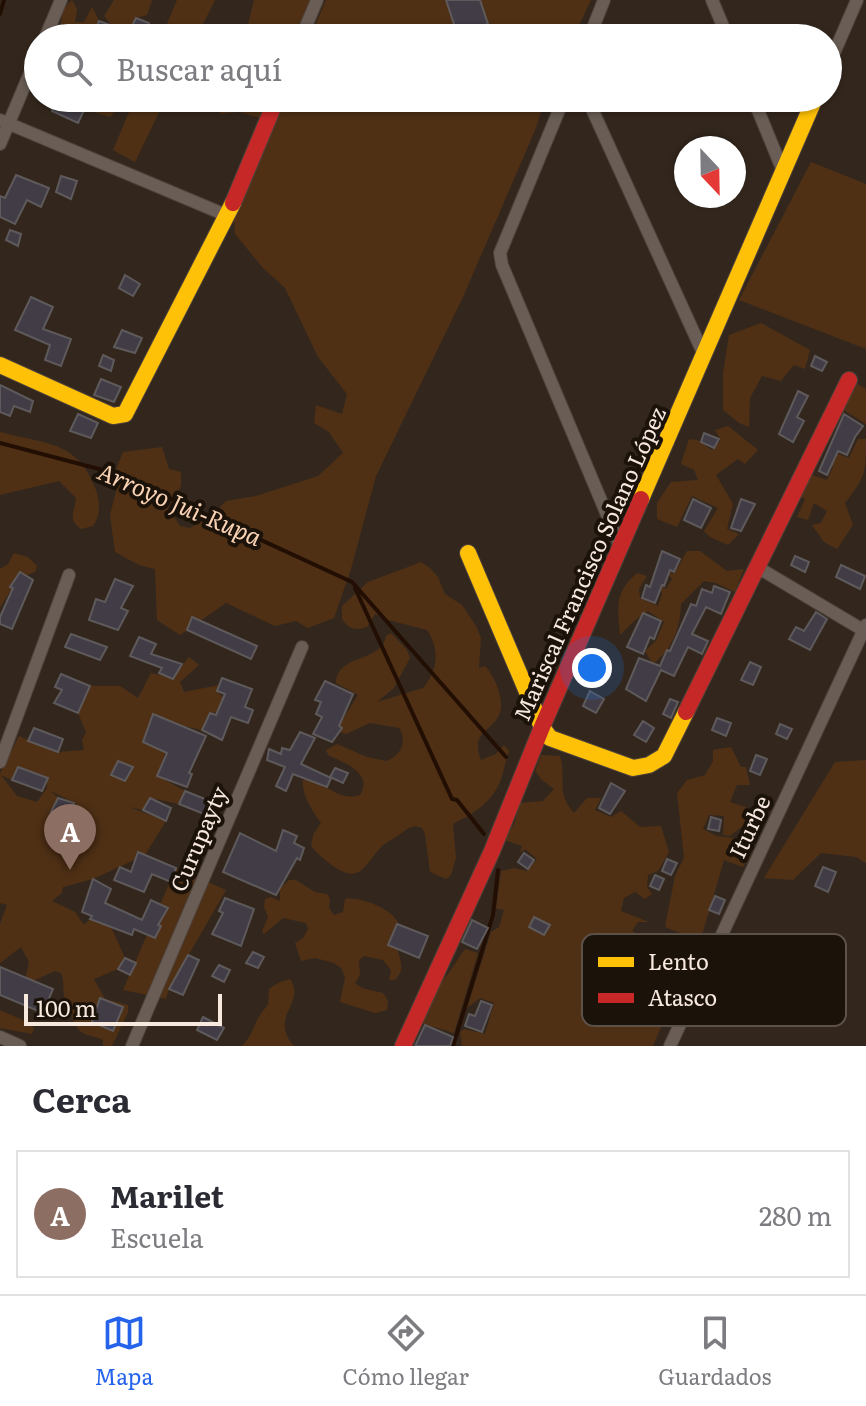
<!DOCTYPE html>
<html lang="es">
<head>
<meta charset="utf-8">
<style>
	:root { --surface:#fff; --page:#f7f7f7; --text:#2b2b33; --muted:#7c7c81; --line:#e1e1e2; --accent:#2563eb }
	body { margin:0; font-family:Literata,serif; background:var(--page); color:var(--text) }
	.compass { position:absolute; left:674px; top:136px; width:72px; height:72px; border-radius:50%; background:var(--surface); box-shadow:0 2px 6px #0004; rotate:158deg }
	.scale { position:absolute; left:24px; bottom:20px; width:198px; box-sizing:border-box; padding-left:8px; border:4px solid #f8e9df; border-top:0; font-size:22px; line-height:28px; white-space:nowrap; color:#f8e9df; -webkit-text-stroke:6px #1b120a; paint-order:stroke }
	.you { position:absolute; left:592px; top:668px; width:28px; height:28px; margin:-20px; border:6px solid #fff; border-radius:50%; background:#1a73e8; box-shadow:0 0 0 12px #1a73e833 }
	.badge { display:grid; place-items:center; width:52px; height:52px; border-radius:50%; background:var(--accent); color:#fff; font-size:26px; font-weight:700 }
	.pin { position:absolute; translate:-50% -66px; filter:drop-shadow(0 2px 4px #0008) }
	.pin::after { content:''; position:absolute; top:42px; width:28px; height:24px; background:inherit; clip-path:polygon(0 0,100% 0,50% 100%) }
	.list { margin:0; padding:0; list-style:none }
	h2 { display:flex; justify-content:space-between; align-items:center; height:104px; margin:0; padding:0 32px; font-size:34px }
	h2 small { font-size:26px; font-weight:400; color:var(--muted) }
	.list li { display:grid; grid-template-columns:52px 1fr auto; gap:24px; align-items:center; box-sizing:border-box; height:128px; margin:0 16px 16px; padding:0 16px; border:2px solid var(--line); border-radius:0px }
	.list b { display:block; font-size:30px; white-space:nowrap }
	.list p { margin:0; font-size:26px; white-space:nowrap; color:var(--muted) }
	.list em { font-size:26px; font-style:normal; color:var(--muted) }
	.icon { flex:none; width:44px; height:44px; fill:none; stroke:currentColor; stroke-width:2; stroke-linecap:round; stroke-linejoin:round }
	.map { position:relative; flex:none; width:866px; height:1046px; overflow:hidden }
	.search { position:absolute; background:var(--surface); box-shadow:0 2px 6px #0004; left:24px; right:24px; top:24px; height:88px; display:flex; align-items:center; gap:20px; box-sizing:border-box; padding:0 28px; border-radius:44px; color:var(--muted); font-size:30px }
	.sheet { height:248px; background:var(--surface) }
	nav { display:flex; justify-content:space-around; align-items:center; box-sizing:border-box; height:112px; border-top:2px solid var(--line); background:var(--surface); font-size:22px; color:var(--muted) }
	nav a { display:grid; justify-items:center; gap:4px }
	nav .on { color:var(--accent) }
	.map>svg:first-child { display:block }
</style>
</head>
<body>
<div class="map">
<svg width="866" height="1046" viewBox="0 0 866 1046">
	<rect width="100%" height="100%" fill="#33271d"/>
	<!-- green -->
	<g fill="#4f3015" fill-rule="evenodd">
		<path d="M 72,0 L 77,9 L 75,22 L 84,22 L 92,7 L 99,21 L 95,31 L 109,36 L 112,26 L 104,16 L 114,0 L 152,0 L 147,15 L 136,18 L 126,38 L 59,38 L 63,9 Z"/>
		<path d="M 177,0 L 215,0 L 196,38 L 161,38 Z"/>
		<path d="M 254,0 L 313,0 L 296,38 L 215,38 L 231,27 L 248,25 Z"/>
		<path d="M 326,0 L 591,0 L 573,38 L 314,38 L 320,30 L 314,28 Z"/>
		<path d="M 97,98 L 115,98 L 118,109 L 110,117 L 96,113 Z"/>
		<path d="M 135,98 L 166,98 L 135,162 L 113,150 Z"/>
		<path d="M 212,98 L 545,98 L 536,128 L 463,297 L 376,476 L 351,569 L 334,618 L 308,628 L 296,621 L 275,626 L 226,603 L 180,635 L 157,620 L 155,569 L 139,565 L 115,552 L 110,515 L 117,487 L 113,477 L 123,452 L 162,447 L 169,469 L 181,472 L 181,486 L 168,508 L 180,526 L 190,528 L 210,517 L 226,501 L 256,496 L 318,476 L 343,453 L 329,432 L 314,423 L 316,405 L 342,414 L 347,394 L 318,357 L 285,288 L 263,268 L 235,234 L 232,195 L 261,118 L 239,112 L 220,114 Z"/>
		<path d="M 811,162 L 866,184 L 866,349 L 739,300 Z"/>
		<path d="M 761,323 L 810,350 L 805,369 L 794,365 L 781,381 L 762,376 L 750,398 L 749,427 L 739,423 L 723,410 L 723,373 L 729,335 Z"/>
		<path d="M 854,382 L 866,389 L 866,424 L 839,407 Z"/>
		<path d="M 728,426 L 758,450 L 745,464 L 738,459 L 716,475 L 733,504 L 727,529 L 739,534 L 728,545 L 710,537 L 704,531 L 718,508 L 692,496 L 677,527 L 657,519 L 657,503 L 671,482 L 698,480 L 694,470 L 681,464 L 689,439 L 697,440 L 712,450 L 721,440 L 715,430 Z"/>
		<path d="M 0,432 C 44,444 78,440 96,490 C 100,502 101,515 93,526 L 81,529 C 67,520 75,511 76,498 L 59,481 L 0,495 Z"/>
		<path d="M 858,439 L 866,439 C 866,473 866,476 845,503 L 853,525 L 837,549 L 824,542 L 812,525 L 821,523 L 827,511 L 814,503 L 808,520 L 797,517 L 805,499 L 799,496 L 812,475 L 827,480 L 833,467 L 823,460 L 833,452 L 849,458 Z"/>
		<path d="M 687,551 L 700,551 L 727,571 L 744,569 L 735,592 L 716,583 L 704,581 L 681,604 C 680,629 673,648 653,664 L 645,651 L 656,641 L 664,622 L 648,611 L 634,621 L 620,635 C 618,606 614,593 637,573 L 647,576 L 639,589 L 640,598 L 658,606 L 662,594 L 660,586 L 666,589 L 672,579 L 666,571 L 674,574 Z"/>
		<path d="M 14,553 L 28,557 L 37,566 L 35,572 L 18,578 L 0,608 L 0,569 L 8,564 Z"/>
		<path d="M 421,562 L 430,568 L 438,577 L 445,594 L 462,605 L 476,626 L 481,638 L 479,668 L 485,666 C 494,675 506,701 499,715 C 491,733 470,730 481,760 L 496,754 L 504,745 L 509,751 C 505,761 504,772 500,782 C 490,804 473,814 453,824 L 456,858 L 451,875 L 446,879 L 430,872 L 425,834 L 422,828 C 411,824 408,829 399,835 C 394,838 388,841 383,845 C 364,864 361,888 329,863 C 322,857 316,853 311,845 L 314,833 L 321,823 C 313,812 301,794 303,780 C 325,776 332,803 360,795 C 374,773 343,762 328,755 L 326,750 L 337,744 L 367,757 L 386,761 C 401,756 408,741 399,728 L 370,723 L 346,734 L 340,732 L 338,727 L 358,695 L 336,683 C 338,653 382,663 386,636 L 391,633 L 407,650 L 410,658 L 394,688 L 377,702 L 423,688 C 438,671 440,649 427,630 L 388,620 L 375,614 L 367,627 C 355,631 349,629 342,619 L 342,606 L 368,582 Z"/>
		<path d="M 189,657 L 199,665 L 180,682 L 184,692 L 219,685 L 217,691 L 224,699 L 218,712 L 210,713 L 202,730 L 183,726 L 153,714 L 143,741 L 165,752 L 158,776 L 185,791 L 179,804 L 150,798 L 143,810 L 129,807 L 166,821 L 145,855 L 93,879 L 63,887 L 62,893 L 52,901 L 75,912 L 84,925 L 90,919 L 111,927 L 125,958 L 118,969 L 94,979 L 105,999 L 128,1005 L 128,1012 L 112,1046 L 103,1046 L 103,1040 C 96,1036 84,1036 79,1030 C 74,1024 67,1007 65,999 C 62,990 65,982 61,973 L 55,971 L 31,982 L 25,980 L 29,962 L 21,947 L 0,963 L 0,924 L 7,905 L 0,903 L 0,773 L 19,736 L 58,752 L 84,750 L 82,740 L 86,732 L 78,713 L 90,686 L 120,686 L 138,698 L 151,673 L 173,678 ZM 18,767 L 47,778 L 47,788 L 37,802 L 17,796 L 1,775 L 12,780 ZM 51,791 L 77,804 L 66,817 L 52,812 L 58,798 Z"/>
		<path d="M 731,747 L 741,767 L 746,767 L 750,785 L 737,785 L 730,802 L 751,809 L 743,826 L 730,836 L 723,835 L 724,816 L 709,815 L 703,829 L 717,836 L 743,839 L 750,857 L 743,867 L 724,860 L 702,935 L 685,935 L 665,927 L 675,876 L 684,858 L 677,793 L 687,780 L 705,775 L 713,761 L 713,750 Z"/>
		<path d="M 541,755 L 560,756 C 567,780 555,792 574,813 L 587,798 L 601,798 L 595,810 L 611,817 L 621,811 L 640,827 L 661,826 L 669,852 L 658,871 L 648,875 L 647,887 L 652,894 L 645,899 L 635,892 L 624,898 L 621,911 L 649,922 L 638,922 L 632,931 L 653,942 L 658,933 L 673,935 L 672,952 L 664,965 L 680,976 L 660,1011 L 652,1009 L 648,1024 L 661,1027 L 653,1046 L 462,1046 L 460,1032 L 464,1029 L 485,1034 L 494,1003 L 480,998 L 467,1008 L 491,932 L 499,927 L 504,910 L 496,908 L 501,871 L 514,868 L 527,871 L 537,859 L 525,849 L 520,853 L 522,846 L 504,840 L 515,822 L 519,803 L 543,801 L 554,789 L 542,780 L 535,771 Z"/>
		<path d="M 866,760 L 866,863 L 856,857 L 821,853 L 793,880 L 764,878 L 835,762 Z"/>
		<path d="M 176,868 L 226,890 L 169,989 L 166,999 L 123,990 Z"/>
		<path d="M 289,880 L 296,880 L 315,892 L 327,894 L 330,899 L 329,908 L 334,915 L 343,912 L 345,899 C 359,896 397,910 399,926 C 401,934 397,943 398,951 C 401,964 405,969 395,980 L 389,980 L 391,970 L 383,960 L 364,956 L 359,960 L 360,975 L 355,983 L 362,988 L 383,993 L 388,1001 L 387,1010 L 375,1013 L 340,1002 L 345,978 L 342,969 L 334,963 L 315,958 L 301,961 L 295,943 L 303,938 L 308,929 L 306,923 L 283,918 L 264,934 L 262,931 L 268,917 L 264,907 L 265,899 L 271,897 L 280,901 L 280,889 Z"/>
		<path d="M 465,949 L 478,953 L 454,1033 L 417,1022 L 431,991 L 448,974 Z"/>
		<path d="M 290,979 C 307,1003 268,1016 294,1046 L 242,1046 C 256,1031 252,1022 268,1005 L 269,989 L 278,983 Z"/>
		<path d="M 0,1010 L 25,1021 L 34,1028 L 32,1034 L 0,1028 Z"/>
	</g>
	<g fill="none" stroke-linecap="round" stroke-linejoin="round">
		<!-- stream -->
		<g stroke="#220e03" stroke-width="4">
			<path d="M 0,14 L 4,0"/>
			<path d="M 0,443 L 118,474 L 352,582 L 506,757"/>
			<path d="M 355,588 L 452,799 L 457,800 L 484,834"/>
			<path d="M 453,1046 L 493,915 L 498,870"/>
		</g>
	</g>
	<!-- building -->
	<g fill="#423c46" stroke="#5e5a5b" stroke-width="2">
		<path d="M 446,0 L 480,0 L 488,24 L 457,33 Z"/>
		<path d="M 136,18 L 149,23 L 143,38 L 113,38 L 95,31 L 99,21 L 129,32 Z"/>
		<path d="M 58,98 L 70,98 L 86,106 L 78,123 L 52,111 Z"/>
		<path d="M 16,175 L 49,188 L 41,207 L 27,200 L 15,224 L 0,217 L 0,196 L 5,198 Z"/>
		<path d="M 61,176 L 77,181 L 71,199 L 56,192 Z"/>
		<path d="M 10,230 L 21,234 L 18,246 L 6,240 Z"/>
		<path d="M 125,275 L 140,284 L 133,296 L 119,288 Z"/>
		<path d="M 31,297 L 53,307 L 43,329 L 71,339 L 61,366 L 45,360 L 50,345 L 15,330 Z"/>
		<path d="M 122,330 L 142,338 L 135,353 L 114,347 Z"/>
		<path d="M 103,355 L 114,360 L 111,371 L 99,366 Z"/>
		<path d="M 815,356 L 827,362 L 822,371 L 811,366 Z"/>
		<path d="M 101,379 L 121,387 L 114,402 L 94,395 Z"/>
		<path d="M 0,385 L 33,401 L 30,412 L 14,406 L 10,416 L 0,412 Z"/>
		<path d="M 798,391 L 808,396 L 797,417 L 804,421 L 793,442 L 779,434 Z"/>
		<path d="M 78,414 L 98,423 L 91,438 L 70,431 Z"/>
		<path d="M 844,414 L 863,426 L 855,437 L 847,455 L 838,451 L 827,475 L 819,471 Z"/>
		<path d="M 704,433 L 719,439 L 714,448 L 701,442 Z"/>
		<path d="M 693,499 L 711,508 L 701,528 L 684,520 Z"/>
		<path d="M 741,499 L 755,504 L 741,531 L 731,528 Z"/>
		<path d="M 662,551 L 680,559 L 674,572 L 670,570 L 664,586 L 662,585 L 655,603 L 642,598 L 646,585 L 650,587 Z"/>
		<path d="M 795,556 L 809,562 L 805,572 L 791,565 Z"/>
		<path d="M 841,565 L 865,576 L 860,589 L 836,577 Z"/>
		<path d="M 20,572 L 33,580 L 12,629 L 0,624 L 0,617 L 13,588 L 10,587 Z"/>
		<path d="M 115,579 L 133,586 L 121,608 L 128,611 L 118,630 L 89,620 L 96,599 L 105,602 Z"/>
		<path d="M 714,586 L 730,592 L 721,614 L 706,607 L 692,634 L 708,641 L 702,654 L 688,647 L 674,676 L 661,670 L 646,701 L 626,689 L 639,658 L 660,666 L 667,650 L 670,651 L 691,604 L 696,606 L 702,589 L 712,593 Z"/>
		<path d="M 816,612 L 827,619 L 810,650 L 789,639 L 796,627 L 804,631 Z"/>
		<path d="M 643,613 L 661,621 L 654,639 L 650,637 L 643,654 L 627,647 Z"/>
		<path d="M 192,617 L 257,646 L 251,659 L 187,630 Z"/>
		<path d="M 71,634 L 107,647 L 100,660 L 65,647 Z"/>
		<path d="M 139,637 L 156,644 L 151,654 L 182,664 L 173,679 L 159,673 L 162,668 L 130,656 Z"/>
		<path d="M 750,662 L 761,667 L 753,685 L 741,680 Z"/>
		<path d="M 61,674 L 90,686 L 78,713 L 54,703 L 62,690 L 55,687 Z"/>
		<path d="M 222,678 L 252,689 L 245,707 L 253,710 L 248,723 L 231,717 L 222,740 L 202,730 L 210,713 L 216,715 L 225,694 L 217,691 Z"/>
		<path d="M 325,681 L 353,694 L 339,726 L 342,728 L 332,742 L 313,734 L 322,717 L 316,714 L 321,702 L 315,700 Z"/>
		<path d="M 590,691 L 604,699 L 596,713 L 583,706 Z"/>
		<path d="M 670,699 L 678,702 L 671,718 L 663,714 Z"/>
		<path d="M 153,714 L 206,736 L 189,773 L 192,774 L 187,787 L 157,776 L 167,753 L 143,742 Z"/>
		<path d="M 717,718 L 731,723 L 726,736 L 712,730 Z"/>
		<path d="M 643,721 L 654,728 L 646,742 L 634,735 Z"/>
		<path d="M 780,724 L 792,729 L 787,739 L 776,734 Z"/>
		<path d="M 34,728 L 63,739 L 58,752 L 28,741 Z"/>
		<path d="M 300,732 L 315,738 L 301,764 L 331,778 L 327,787 L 293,774 L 286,791 L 276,786 L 285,767 L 267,760 L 269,749 L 281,754 L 282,748 L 290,750 Z"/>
		<path d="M 756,755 L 767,759 L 760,775 L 750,771 Z"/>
		<path d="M 118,761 L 133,767 L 125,781 L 111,775 Z"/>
		<path d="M 18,767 L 48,778 L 42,791 L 12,780 Z"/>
		<path d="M 335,768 L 348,773 L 343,783 L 330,777 Z"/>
		<path d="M 611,783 L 625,791 L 610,814 L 599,808 Z"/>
		<path d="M 185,791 L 215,803 L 209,816 L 179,804 Z"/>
		<path d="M 58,798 L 74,803 L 66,817 L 51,812 Z"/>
		<path d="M 150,798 L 171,808 L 166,821 L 143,810 Z"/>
		<path d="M 711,817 L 721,820 L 719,831 L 708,829 Z"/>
		<path d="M 283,830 L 297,836 L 294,843 L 304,848 L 300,860 L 297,858 L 276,895 L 223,872 L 240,833 L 276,851 Z"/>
		<path d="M 138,852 L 176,868 L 171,882 L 152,874 L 144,892 L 114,880 L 120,867 L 131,872 Z"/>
		<path d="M 524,853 L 534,860 L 528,869 L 518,862 Z"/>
		<path d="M 667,859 L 677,863 L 671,875 L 662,871 Z"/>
		<path d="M 823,867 L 836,872 L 828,892 L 815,886 Z"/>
		<path d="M 655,875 L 664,879 L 659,890 L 650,886 Z"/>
		<path d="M 93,879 L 111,889 L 105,903 L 142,920 L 151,900 L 168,908 L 158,925 L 161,926 L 155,938 L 134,929 L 132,935 L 90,919 L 92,916 L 82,912 Z"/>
		<path d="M 715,896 L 725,900 L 719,914 L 709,910 Z"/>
		<path d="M 225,898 L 254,909 L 241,946 L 212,934 L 223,913 L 219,911 Z"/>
		<path d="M 534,917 L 550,925 L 544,935 L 529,927 Z"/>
		<path d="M 472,920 L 488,928 L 477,949 L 462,942 Z"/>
		<path d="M 397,924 L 428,936 L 419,958 L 388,945 Z"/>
		<path d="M 253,952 L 264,957 L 258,968 L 246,963 Z"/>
		<path d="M 188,955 L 199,960 L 183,995 L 169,989 Z"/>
		<path d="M 125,958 L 136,963 L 130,975 L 118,969 Z"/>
		<path d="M 219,965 L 230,970 L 224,982 L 212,976 Z"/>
		<path d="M 0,967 L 53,989 L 43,1013 L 0,995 Z"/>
		<path d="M 100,998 L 123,1007 L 113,1031 L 92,1022 Z"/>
		<path d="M 481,1001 L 492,1005 L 482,1032 L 465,1026 L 469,1014 L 475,1016 Z"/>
		<path d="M 203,1017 L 224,1028 L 217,1040 L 197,1030 Z"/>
		<path d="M 425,1025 L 453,1037 L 450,1046 L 415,1046 Z"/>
	</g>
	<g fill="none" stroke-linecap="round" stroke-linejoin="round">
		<defs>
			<g id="street">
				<path d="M 712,0 L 728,38"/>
				<path d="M 45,38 L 61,0"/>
				<path d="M 301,38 L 317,0"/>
				<path d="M 589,38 L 604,0"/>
				<path d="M 828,67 L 857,0"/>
				<path d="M 564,98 L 500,253 L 502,265 L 621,548"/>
				<path d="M 587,98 L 704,355"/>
				<path d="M 753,98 L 783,171"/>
				<path d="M 0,120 L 228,216"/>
				<path d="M 0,144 L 38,54"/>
				<path d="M 757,567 L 863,630"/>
				<path d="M 0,762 L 69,575"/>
				<path d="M 0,1037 L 20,1046"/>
				<path d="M 132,1046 L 302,647"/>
				<path d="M 670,1046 L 866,625"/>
			</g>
			<g id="slow">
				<path d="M 0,365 L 113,416 L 125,414 L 233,203"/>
				<path d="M 641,499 L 815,98"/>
				<path d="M 468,553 L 542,727 L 550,738 L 633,768 L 649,765 L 664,756 L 686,712"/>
			</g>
			<g id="jam">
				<path d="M 233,203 L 277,98"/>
				<path d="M 686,712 L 849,380"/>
				<path d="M 403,1046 L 492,851 L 542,727 L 641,499"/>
			</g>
		</defs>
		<!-- street casing -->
		<use href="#street" stroke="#4d423a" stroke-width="14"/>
		<!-- slow casing -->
		<use href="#slow" stroke="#4d423a" stroke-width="18"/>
		<!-- jam casing -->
		<use href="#jam" stroke="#4d423a" stroke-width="18"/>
		<!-- street -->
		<use href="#street" stroke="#695d55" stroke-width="12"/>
		<!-- slow -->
		<use href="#slow" stroke="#ffc107" stroke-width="16"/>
		<!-- jam -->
		<use href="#jam" stroke="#c62828" stroke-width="16"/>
	</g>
	<g text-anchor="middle" stroke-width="8" stroke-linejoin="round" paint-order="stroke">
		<!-- street labels -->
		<g font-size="22" fill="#f8e9df" stroke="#1b120a">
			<text transform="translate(590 564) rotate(-66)" y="8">Mariscal Francisco Solano López</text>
			<text transform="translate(750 827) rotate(-65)" y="8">Iturbe</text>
			<text transform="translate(199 839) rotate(-67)" y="8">Curupayty</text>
		</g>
		<!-- water labels -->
		<g font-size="24" font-style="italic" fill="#f9d2b4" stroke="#1b120a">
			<text transform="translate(179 505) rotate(23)" y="8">Arroyo Jui-Rupa</text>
		</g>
	</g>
	<!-- legend -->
	<rect x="582" y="934" width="264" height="92" rx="12" fill="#1b120a" stroke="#5d524a" stroke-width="2"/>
	<rect x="598" y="957" width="36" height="10" fill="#ffc107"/>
	<rect x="598" y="993" width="36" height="10" fill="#c62828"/>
	<g font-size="22" fill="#f8e9df">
		<text x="648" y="970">Lento</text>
		<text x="648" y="1006">Atasco</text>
	</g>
</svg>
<svg class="compass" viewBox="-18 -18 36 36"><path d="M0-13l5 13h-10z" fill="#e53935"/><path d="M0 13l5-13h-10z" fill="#7c7c81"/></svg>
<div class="scale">100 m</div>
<div class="you"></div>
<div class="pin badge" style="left:70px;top:870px;background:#8d6e63">A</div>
<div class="search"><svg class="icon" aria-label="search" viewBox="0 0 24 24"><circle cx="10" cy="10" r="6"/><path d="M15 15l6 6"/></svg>Buscar aquí</div>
</div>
<section class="sheet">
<h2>Cerca<small></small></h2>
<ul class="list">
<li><span class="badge" style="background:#8d6e63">A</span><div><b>Marilet</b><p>Escuela</p></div><em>280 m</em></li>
</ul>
</section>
<nav>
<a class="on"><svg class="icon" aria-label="map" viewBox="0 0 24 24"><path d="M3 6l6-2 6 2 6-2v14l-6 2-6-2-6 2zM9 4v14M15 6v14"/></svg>Mapa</a>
<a><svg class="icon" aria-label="directions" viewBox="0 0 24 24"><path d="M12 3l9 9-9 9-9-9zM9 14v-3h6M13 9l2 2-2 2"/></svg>Cómo llegar</a>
<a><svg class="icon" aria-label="saved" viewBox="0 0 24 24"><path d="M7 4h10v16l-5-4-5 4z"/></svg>Guardados</a>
</nav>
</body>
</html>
